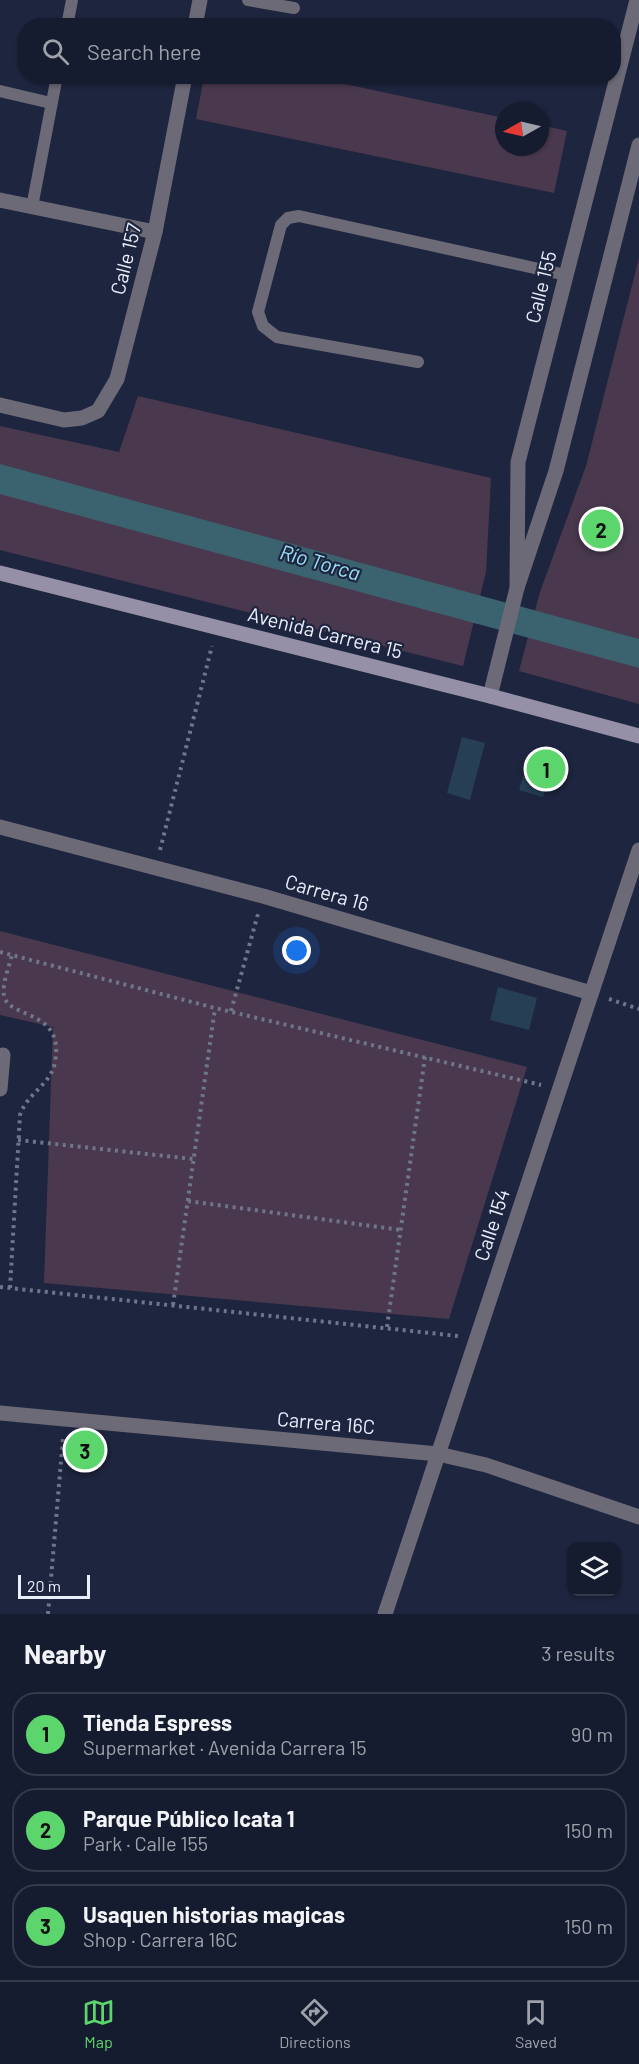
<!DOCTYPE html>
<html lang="en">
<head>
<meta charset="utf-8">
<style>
	:root { --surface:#161c2f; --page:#23293b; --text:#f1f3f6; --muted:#9ea1aa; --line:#353a4b; --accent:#5cd56d }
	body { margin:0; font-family:Barlow,sans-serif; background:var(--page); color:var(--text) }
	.controls { position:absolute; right:18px; bottom:18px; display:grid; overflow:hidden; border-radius:12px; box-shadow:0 2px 4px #0004 }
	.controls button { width:54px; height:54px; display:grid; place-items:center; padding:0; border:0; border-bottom:2px solid var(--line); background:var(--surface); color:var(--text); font:30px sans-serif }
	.compass { position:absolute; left:495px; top:102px; width:54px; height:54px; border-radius:50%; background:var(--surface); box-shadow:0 2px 4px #0004; rotate:262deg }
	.scale { position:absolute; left:18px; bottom:15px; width:72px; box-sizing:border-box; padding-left:6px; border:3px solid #e9eefc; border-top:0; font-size:16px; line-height:21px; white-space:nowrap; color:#e9eefc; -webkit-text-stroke:4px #1e253f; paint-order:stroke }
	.you { position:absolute; left:297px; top:951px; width:21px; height:21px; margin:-15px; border:4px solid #fff; border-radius:50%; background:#1a73e8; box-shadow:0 0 0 9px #1a73e833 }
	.badge { display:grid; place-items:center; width:39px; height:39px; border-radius:50%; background:var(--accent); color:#111; font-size:20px; font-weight:700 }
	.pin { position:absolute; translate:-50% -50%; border:3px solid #fff; box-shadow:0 2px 6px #0006 }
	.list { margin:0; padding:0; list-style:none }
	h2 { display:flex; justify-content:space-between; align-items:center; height:78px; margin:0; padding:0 24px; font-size:26px }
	h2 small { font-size:20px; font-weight:400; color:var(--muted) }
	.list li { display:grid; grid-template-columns:39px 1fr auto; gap:18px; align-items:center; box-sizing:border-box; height:84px; margin:0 12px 12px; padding:0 12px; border:2px solid var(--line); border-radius:24px }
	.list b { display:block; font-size:22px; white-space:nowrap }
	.list p { margin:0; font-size:20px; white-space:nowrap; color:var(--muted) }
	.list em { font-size:20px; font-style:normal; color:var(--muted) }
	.icon { flex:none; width:33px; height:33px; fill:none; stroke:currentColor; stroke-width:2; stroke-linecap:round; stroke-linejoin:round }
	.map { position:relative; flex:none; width:639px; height:1614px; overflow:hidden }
	.search { position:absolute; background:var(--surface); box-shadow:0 2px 4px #0004; left:18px; right:18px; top:18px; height:66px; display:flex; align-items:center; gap:15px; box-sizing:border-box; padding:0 21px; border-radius:24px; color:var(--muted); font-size:22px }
	.sheet { height:366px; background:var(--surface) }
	nav { display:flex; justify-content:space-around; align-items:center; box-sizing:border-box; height:84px; border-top:2px solid var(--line); background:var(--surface); font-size:16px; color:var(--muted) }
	nav a { display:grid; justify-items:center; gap:3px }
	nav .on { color:var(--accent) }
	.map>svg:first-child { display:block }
</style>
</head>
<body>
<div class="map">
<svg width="639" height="1614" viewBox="0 0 639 1614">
	<rect width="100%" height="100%" fill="#1e253f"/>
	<!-- green -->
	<g fill="#4a394e">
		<path d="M 312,77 L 504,118 L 504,147 L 540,147 L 540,125 L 567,131 L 554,193 L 196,119 L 204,77 Z"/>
		<path d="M 639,258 L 639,704 L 519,671 L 540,592 L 586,466 Z"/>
		<path d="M 138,396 L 491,478 L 486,572 L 463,666 L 0,550 L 0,426 L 119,452 Z"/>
		<path d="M 0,931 L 527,1067 L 449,1319 L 44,1283 L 53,1027 L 0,1015 Z"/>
	</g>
	<!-- water -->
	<path fill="#3b626f" d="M 0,464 L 639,639 L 639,668 L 0,494 Z"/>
	<!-- building -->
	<g fill="#263f55">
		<path d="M 462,737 L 485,743 L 470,800 L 447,793 Z"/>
		<path d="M 529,756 L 553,764 L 543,797 L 519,790 Z"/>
		<path d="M 498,987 L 537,998 L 529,1030 L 490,1020 Z"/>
	</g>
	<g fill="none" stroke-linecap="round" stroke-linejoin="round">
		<!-- path -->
		<g stroke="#6f758a" stroke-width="4" stroke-dasharray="3 4.5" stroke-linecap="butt">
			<path d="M 160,850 L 212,646"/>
			<path d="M 0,952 L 215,1008 L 541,1085"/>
			<path d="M 609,999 L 639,1009"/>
			<path d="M 231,1011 L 258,914"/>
			<path d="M 18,1140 L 193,1159"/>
			<path d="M 188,1201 L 401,1230"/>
			<path d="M 0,1287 L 458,1336"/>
			<path d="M 10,1288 L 20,1115 C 27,1093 51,1085 55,1062 C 65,1009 9,1019 4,996 C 2,983 9,967 12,955"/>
			<path d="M 173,1305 L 215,1008"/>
			<path d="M 387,1327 L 425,1057"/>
			<path d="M 48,1614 L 63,1438"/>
		</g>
		<!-- lane -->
		<g stroke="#6d6a78" stroke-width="12">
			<path d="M 248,0 L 294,8"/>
			<path d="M 67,26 L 72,0"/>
			<path d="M 0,91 L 51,103"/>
			<path d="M 32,207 L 57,76"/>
			<path d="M 418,362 L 277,337 L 263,326 L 258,312 L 281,225 L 288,218 L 299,216 L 566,275"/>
		</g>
		<!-- street -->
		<g stroke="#6d6a78" stroke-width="15">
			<path d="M 195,26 L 200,0"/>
			<path d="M 0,200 L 155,232"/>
			<path d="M 0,405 L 64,420 L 82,418 L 98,411 L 117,379 L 155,232 L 185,76"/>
			<path d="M 517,588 L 518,462 L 637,0"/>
			<path d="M 490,696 L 517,588 L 556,471 L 639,145"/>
			<path d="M 0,827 L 263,896 L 591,993"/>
			<path d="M 0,1089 L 3,1055"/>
			<path d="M 0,1413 L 438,1454 L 486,1465 L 639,1517"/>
			<path d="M 385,1614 L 639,850"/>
		</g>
		<!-- secondary -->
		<path stroke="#9590a7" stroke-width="15" d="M 0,573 L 490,696 L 639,736"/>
	</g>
	<g text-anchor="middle" stroke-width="4.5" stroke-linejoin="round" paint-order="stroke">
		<!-- street labels -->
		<g font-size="20" fill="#e9eefc" stroke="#1e253f">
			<text transform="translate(126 259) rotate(-76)" y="7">Calle 157</text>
			<text transform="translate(541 287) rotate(-76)" y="7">Calle 155</text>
			<text transform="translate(325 633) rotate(14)" y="7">Avenida Carrera 15</text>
			<text transform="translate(327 893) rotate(16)" y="7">Carrera 16</text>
			<text transform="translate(492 1225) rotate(-72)" y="7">Calle 154</text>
			<text transform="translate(326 1423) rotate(5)" y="7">Carrera 16C</text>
		</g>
		<!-- water labels -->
		<g font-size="21" font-style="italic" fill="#99e0f8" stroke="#1e253f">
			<text transform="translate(320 563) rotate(16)" y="7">Río Torca</text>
		</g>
	</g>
</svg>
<div class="controls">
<button><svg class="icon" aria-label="layers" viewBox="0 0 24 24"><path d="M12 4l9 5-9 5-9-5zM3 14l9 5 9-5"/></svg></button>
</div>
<svg class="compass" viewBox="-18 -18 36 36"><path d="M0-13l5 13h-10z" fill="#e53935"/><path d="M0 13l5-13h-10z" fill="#9ea1aa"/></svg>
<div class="scale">20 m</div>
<div class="you"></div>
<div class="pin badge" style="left:546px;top:769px">1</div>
<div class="pin badge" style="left:601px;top:529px">2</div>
<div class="pin badge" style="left:85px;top:1450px">3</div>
<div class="search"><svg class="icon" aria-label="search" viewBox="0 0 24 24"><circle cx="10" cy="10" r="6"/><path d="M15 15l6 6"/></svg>Search here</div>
</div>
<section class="sheet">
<h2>Nearby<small>3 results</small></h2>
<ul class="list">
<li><span class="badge">1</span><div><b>Tienda Espress</b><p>Supermarket · Avenida Carrera 15</p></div><em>90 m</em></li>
<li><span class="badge">2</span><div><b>Parque Público Icata 1</b><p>Park · Calle 155</p></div><em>150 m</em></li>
<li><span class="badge">3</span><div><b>Usaquen historias magicas</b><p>Shop · Carrera 16C</p></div><em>150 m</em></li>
</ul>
</section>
<nav>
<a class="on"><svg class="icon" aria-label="map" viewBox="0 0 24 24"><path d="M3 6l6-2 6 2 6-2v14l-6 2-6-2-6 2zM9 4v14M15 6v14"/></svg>Map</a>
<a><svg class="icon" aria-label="directions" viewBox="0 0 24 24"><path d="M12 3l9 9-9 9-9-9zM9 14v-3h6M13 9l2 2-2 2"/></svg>Directions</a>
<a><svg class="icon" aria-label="saved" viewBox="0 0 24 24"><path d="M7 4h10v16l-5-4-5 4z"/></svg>Saved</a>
</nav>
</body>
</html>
